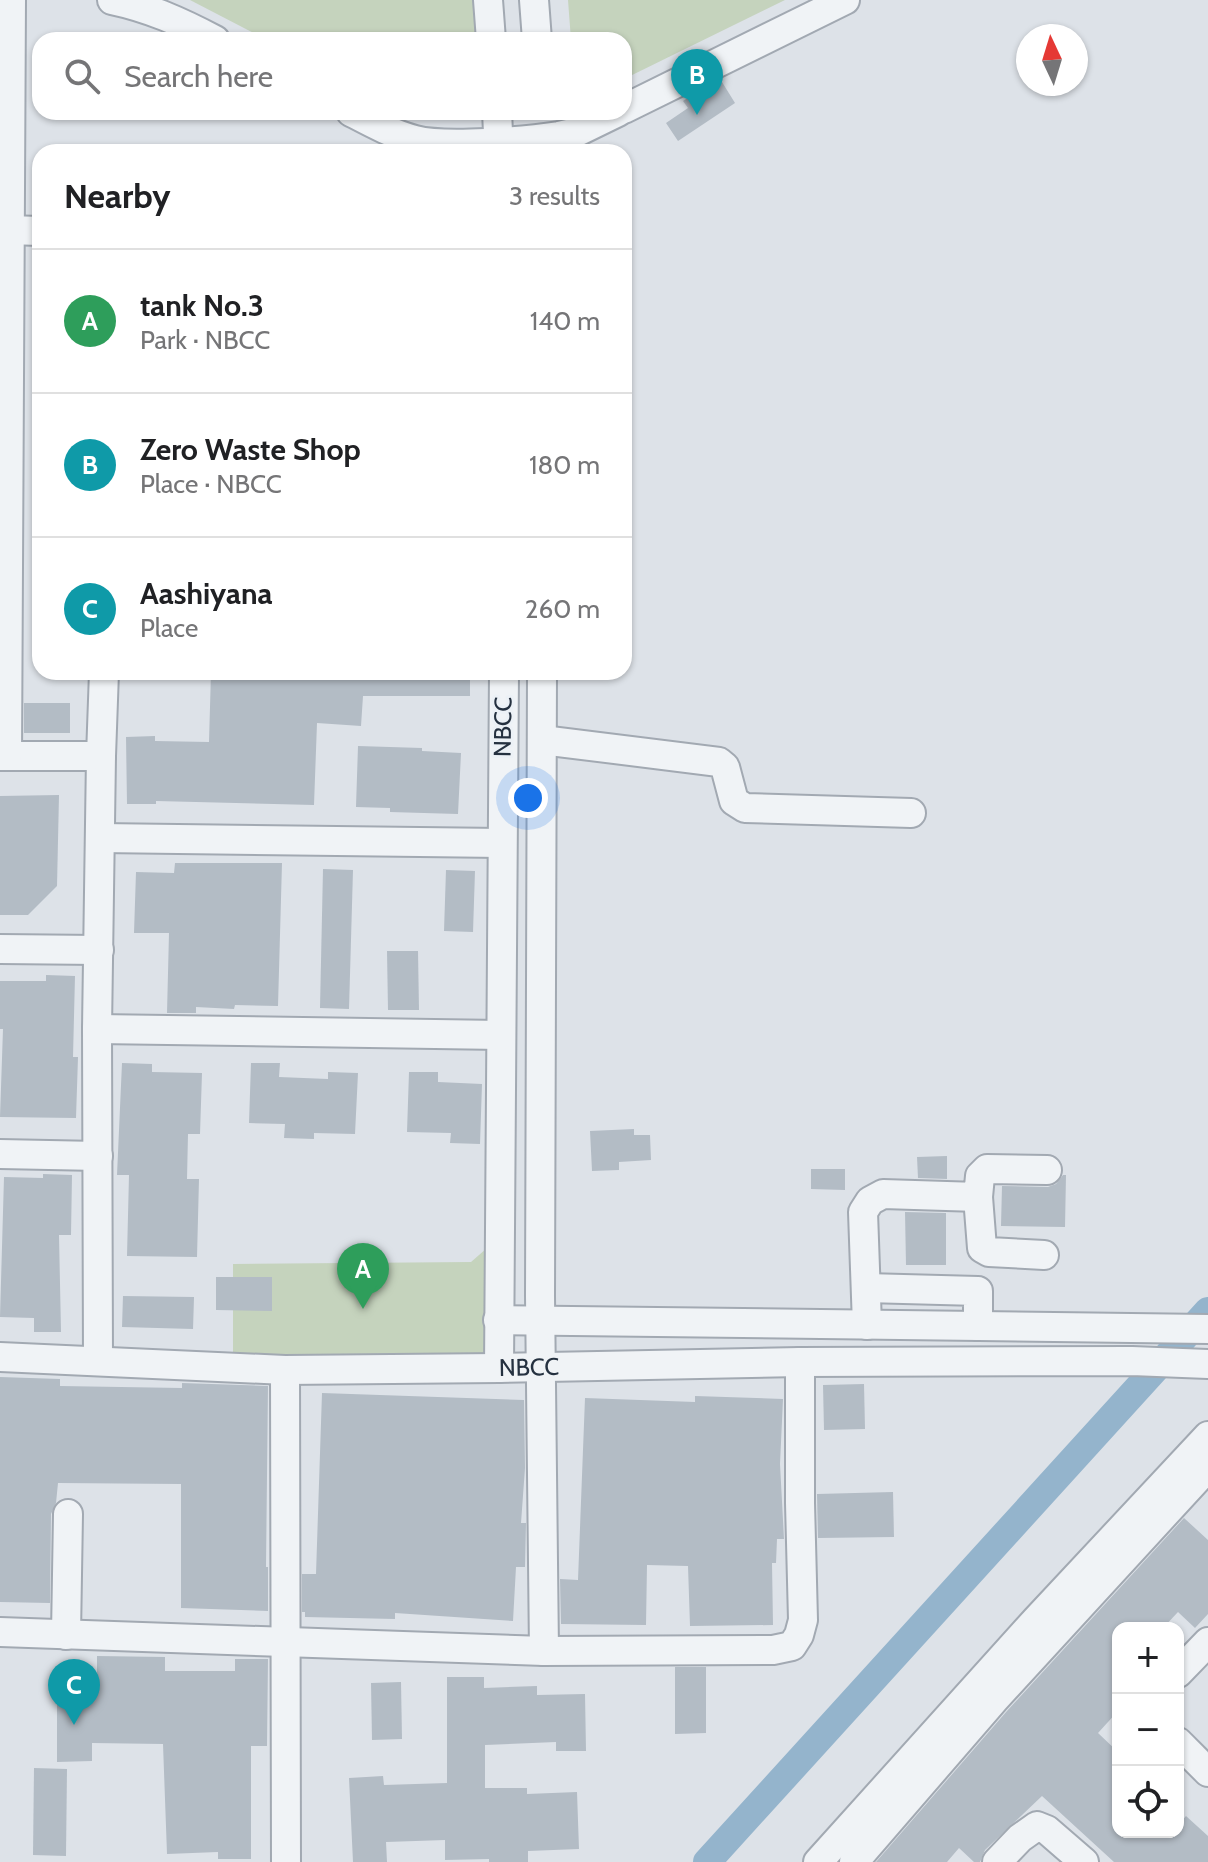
<!DOCTYPE html>
<html lang="en">
<head>
<meta charset="utf-8">
<style>
	:root { --surface:#fff; --page:#f2f2f2; --text:#202124; --muted:#757577; --line:#e0e0e0; --accent:#db345d }
	body { margin:0; font-family:Cabin,sans-serif; background:var(--page); color:var(--text) }
	.controls { position:absolute; right:24px; bottom:24px; display:grid; overflow:hidden; border-radius:16px; box-shadow:0 2px 6px #0004 }
	.controls button { width:72px; height:72px; display:grid; place-items:center; padding:0; border:0; border-bottom:2px solid var(--line); background:var(--surface); color:var(--text); font:40px sans-serif }
	.compass { position:absolute; left:1016px; top:24px; width:72px; height:72px; border-radius:50%; background:var(--surface); box-shadow:0 2px 6px #0004; rotate:356deg }
	.you { position:absolute; left:528px; top:798px; width:28px; height:28px; margin:-20px; border:6px solid #fff; border-radius:50%; background:#1a73e8; box-shadow:0 0 0 12px #1a73e833 }
	.badge { display:grid; place-items:center; width:52px; height:52px; border-radius:50%; background:var(--accent); color:#fff; font-size:26px; font-weight:700 }
	.pin { position:absolute; translate:-50% -66px; filter:drop-shadow(0 2px 4px #0008) }
	.pin::after { content:''; position:absolute; top:42px; width:28px; height:24px; background:inherit; clip-path:polygon(0 0,100% 0,50% 100%) }
	.list { margin:0; padding:0; list-style:none }
	h2 { display:flex; justify-content:space-between; align-items:center; height:104px; margin:0; padding:0 32px; font-size:34px }
	h2 small { font-size:26px; font-weight:400; color:var(--muted) }
	.list li { display:grid; grid-template-columns:52px 1fr auto; gap:24px; align-items:center; box-sizing:border-box; height:144px; padding:0 32px; border-top:2px solid var(--line) }
	.list b { display:block; font-size:30px; white-space:nowrap }
	.list p { margin:0; font-size:26px; white-space:nowrap; color:var(--muted) }
	.list em { font-size:26px; font-style:normal; color:var(--muted) }
	.icon { flex:none; width:44px; height:44px; fill:none; stroke:currentColor; stroke-width:2; stroke-linecap:round; stroke-linejoin:round }
	.map { position:relative; flex:none; width:1208px; height:1862px; overflow:hidden }
	.search { position:absolute; background:var(--surface); box-shadow:0 2px 6px #0004; left:32px; top:32px; width:600px; height:88px; display:flex; align-items:center; gap:20px; box-sizing:border-box; padding:0 28px; border-radius:24px; color:var(--muted); font-size:30px }
	.panel { position:absolute; background:var(--surface); box-shadow:0 2px 6px #0004; left:32px; top:144px; width:600px; height:536px; border-radius:24px }
	.map>svg:first-child { display:block }
</style>
</head>
<body>
<div class="map">
<svg width="1208" height="1862" viewBox="0 0 1208 1862">
	<rect width="100%" height="100%" fill="#dde2e8"/>
	<!-- green -->
	<g fill="#c5d3bd">
		<path d="M 190,0 L 476,0 L 478,40 L 267,40 Z"/>
		<path d="M 568,0 L 785,0 L 624,79 L 624,40 L 571,40 Z"/>
		<path d="M 487,1248 L 498,1362 L 233,1355 L 233,1264 L 471,1262 Z"/>
	</g>
	<g fill="none" stroke-linecap="round" stroke-linejoin="round">
		<!-- canal -->
		<path stroke="#94b4cc" stroke-width="28" d="M 707,1862 L 1208,1311"/>
	</g>
	<!-- building -->
	<g fill="#b3bcc5">
		<path d="M 722,82 L 735,103 L 678,141 L 666,123 L 688,108 L 683,101 L 702,89 L 705,94 Z"/>
		<path d="M 211,672 L 470,672 L 470,696 L 363,696 L 361,726 L 317,723 L 314,805 L 156,801 L 156,804 L 127,804 L 126,737 L 155,736 L 155,741 L 209,742 Z"/>
		<rect x="24" y="703" width="46" height="30"/>
		<path d="M 358,746 L 422,748 L 422,751 L 461,753 L 458,814 L 390,812 L 390,808 L 356,807 Z"/>
		<path d="M 59,795 L 57,886 L 28,915 L 0,915 L 0,796 Z"/>
		<path d="M 175,863 L 282,863 L 278,1006 L 235,1005 L 234,1009 L 196,1007 L 196,1013 L 167,1013 L 169,933 L 134,933 L 136,872 L 174,873 Z"/>
		<path d="M 323,869 L 353,870 L 349,1009 L 320,1008 Z"/>
		<path d="M 446,870 L 475,871 L 473,932 L 444,931 Z"/>
		<path d="M 387,951 L 418,951 L 419,1010 L 388,1010 Z"/>
		<path d="M 46,975 L 75,976 L 73,1057 L 78,1057 L 76,1118 L 0,1117 L 3,1029 L 0,1029 L 0,981 L 46,981 Z"/>
		<path d="M 122,1063 L 152,1064 L 152,1072 L 202,1073 L 200,1134 L 188,1134 L 187,1179 L 199,1179 L 197,1257 L 127,1256 L 129,1175 L 117,1175 Z"/>
		<path d="M 251,1063 L 280,1063 L 279,1077 L 328,1079 L 328,1072 L 358,1073 L 355,1134 L 314,1133 L 314,1139 L 284,1138 L 285,1124 L 249,1123 Z"/>
		<path d="M 409,1072 L 438,1072 L 438,1082 L 482,1084 L 480,1144 L 450,1143 L 451,1133 L 407,1132 Z"/>
		<path d="M 634,1129 L 634,1135 L 650,1135 L 651,1160 L 619,1162 L 619,1170 L 592,1171 L 590,1131 Z"/>
		<path d="M 947,1156 L 947,1179 L 918,1178 L 917,1157 Z"/>
		<path d="M 811,1169 L 845,1169 L 845,1190 L 811,1189 Z"/>
		<path d="M 43,1174 L 72,1175 L 71,1235 L 59,1235 L 61,1332 L 34,1332 L 34,1318 L 0,1317 L 4,1177 L 43,1178 Z"/>
		<path d="M 1063,1175 L 1066,1175 L 1065,1227 L 1001,1226 L 1002,1186 L 1048,1187 L 1056,1184 Z"/>
		<path d="M 905,1212 L 946,1213 L 946,1265 L 906,1265 Z"/>
		<path d="M 216,1277 L 272,1277 L 272,1311 L 216,1310 Z"/>
		<path d="M 123,1296 L 194,1297 L 193,1329 L 122,1327 Z"/>
		<path d="M 0,1377 L 60,1379 L 60,1386 L 182,1388 L 182,1383 L 268,1386 L 266,1567 L 268,1567 L 268,1611 L 181,1608 L 181,1484 L 58,1483 L 56,1503 L 51,1514 L 50,1603 L 0,1602 Z"/>
		<path d="M 864,1384 L 865,1429 L 824,1430 L 823,1385 Z"/>
		<path d="M 322,1393 L 524,1400 L 525,1468 L 521,1523 L 526,1523 L 525,1567 L 516,1567 L 513,1621 L 395,1613 L 395,1619 L 305,1617 L 305,1612 L 302,1612 L 302,1574 L 316,1574 Z"/>
		<path d="M 695,1396 L 783,1399 L 780,1464 L 784,1539 L 777,1539 L 776,1563 L 772,1563 L 773,1625 L 690,1626 L 688,1566 L 647,1565 L 646,1625 L 561,1624 L 560,1579 L 578,1580 L 585,1398 L 695,1402 Z"/>
		<path d="M 893,1492 L 894,1537 L 818,1538 L 817,1494 Z"/>
		<path d="M 1184,1518 L 1208,1540 L 1208,1614 L 1195,1628 L 1178,1612 L 1163,1628 L 1118,1628 L 1118,1711 L 1098,1733 L 1118,1752 L 1118,1832 L 1178,1832 L 1178,1825 L 1186,1816 L 1208,1836 L 1208,1862 L 1114,1862 L 1042,1796 L 985,1850 L 980,1862 L 974,1862 L 959,1848 L 947,1862 L 876,1862 L 1007,1711 Z"/>
		<path d="M 97,1656 L 165,1657 L 165,1671 L 235,1671 L 235,1659 L 268,1659 L 267,1746 L 251,1746 L 251,1859 L 218,1859 L 218,1852 L 167,1854 L 163,1744 L 92,1743 L 92,1761 L 57,1762 L 57,1689 L 97,1687 Z"/>
		<path d="M 675,1667 L 706,1667 L 706,1733 L 675,1734 Z"/>
		<path d="M 447,1677 L 484,1677 L 484,1688 L 537,1686 L 537,1695 L 585,1694 L 586,1751 L 556,1751 L 556,1742 L 485,1745 L 485,1788 L 527,1788 L 527,1794 L 577,1792 L 579,1849 L 528,1851 L 528,1862 L 489,1862 L 489,1859 L 445,1860 L 445,1840 L 386,1842 L 387,1862 L 353,1862 L 349,1778 L 383,1776 L 384,1785 L 447,1783 Z"/>
		<path d="M 401,1682 L 402,1739 L 372,1740 L 371,1683 Z"/>
		<path d="M 34,1768 L 67,1769 L 66,1856 L 33,1855 Z"/>
	</g>
	<g fill="none" stroke-linecap="round" stroke-linejoin="round">
		<defs>
			<g id="minor">
				<path d="M 112,0 C 150,8 181,22 215,40"/>
				<path d="M 488,0 L 491,40"/>
				<path d="M 534,0 L 537,40"/>
				<path d="M 624,109 L 845,0"/>
				<path d="M 351,112 C 372,123 392,134 415,140 C 445,148 527,141 559,136 L 577,132 L 618,112"/>
				<path d="M 497,112 L 499,152"/>
				<path d="M 8,230 L 40,231"/>
				<path id="s1" d="M 504,672 L 499,1368 L 800,1362 L 1132,1361 L 1208,1364"/>
				<path d="M 542,672 L 540,1296 L 544,1651"/>
				<path d="M 542,740 L 719,762 L 725,767 L 734,801 L 745,808 L 911,813"/>
				<path d="M 0,756 L 101,756 L 97,1029 L 98,1360"/>
				<path d="M 7,756 L 11,0"/>
				<path d="M 101,756 L 104,672"/>
				<path d="M 100,838 L 502,843"/>
				<path d="M 0,949 L 99,950"/>
				<path d="M 97,1029 L 501,1035"/>
				<path d="M 0,1154 L 98,1156"/>
				<path d="M 978,1197 L 982,1248 L 989,1252 L 1044,1255"/>
				<path d="M 866,1288 L 978,1291 L 978,1326"/>
				<path d="M 498,1320 L 1208,1329"/>
				<path d="M 867,1325 L 863,1212 L 870,1201 L 883,1194 L 978,1197 L 980,1176 L 987,1169 L 1047,1170"/>
				<path d="M 0,1357 L 285,1370 L 499,1368"/>
				<path d="M 285,1370 L 286,1862"/>
				<path d="M 0,1632 L 544,1651 L 773,1650 L 792,1646 L 799,1635 L 803,1620 L 800,1503 L 800,1362"/>
				<path d="M 66,1635 L 68,1514"/>
				<path d="M 1178,1673 L 1208,1642"/>
				<path d="M 1178,1742 L 1208,1772"/>
				<path d="M 818,1862 L 1036,1620 L 1208,1436"/>
				<path d="M 854,1862 L 994,1700 L 1208,1467"/>
				<path d="M 997,1862 L 1020,1838 L 1037,1826 L 1047,1830 L 1084,1862"/>
			</g>
		</defs>
		<!-- minor casing -->
		<use href="#minor" stroke="#a2a9b2" stroke-width="32"/>
		<!-- minor -->
		<use href="#minor" stroke="#f0f3f6" stroke-width="28"/>
	</g>
	<g text-anchor="middle" stroke-width="6" stroke-linejoin="round" paint-order="stroke">
		<!-- street labels -->
		<g font-size="24" fill="#253140" stroke="#ecf1f6">
			<text transform="translate(503 727) rotate(-89)" y="8">NBCC</text>
			<text dy="8" stroke="none"><textPath href="#s1" startOffset="726">NBCC</textPath></text>
		</g>
	</g>
</svg>
<div class="controls">
<button>+</button>
<button>−</button>
<button><svg class="icon" aria-label="locate" viewBox="0 0 24 24"><circle cx="12" cy="12" r="6"/><path d="M12 2v4M12 18v4M2 12h4M18 12h4"/></svg></button>
</div>
<svg class="compass" viewBox="-18 -18 36 36"><path d="M0-13l5 13h-10z" fill="#e53935"/><path d="M0 13l5-13h-10z" fill="#757577"/></svg>
<div class="you"></div>
<div class="pin badge" style="left:363px;top:1309px;background:#2e9e5b">A</div>
<div class="pin badge" style="left:697px;top:115px;background:#0f9aa8">B</div>
<div class="pin badge" style="left:74px;top:1725px;background:#0f9aa8">C</div>
<div class="search"><svg class="icon" aria-label="search" viewBox="0 0 24 24"><circle cx="10" cy="10" r="6"/><path d="M15 15l6 6"/></svg>Search here</div>
<section class="panel">
<h2>Nearby<small>3 results</small></h2>
<ul class="list">
<li><span class="badge" style="background:#2e9e5b">A</span><div><b>tank No.3</b><p>Park · NBCC</p></div><em>140 m</em></li>
<li><span class="badge" style="background:#0f9aa8">B</span><div><b>Zero Waste Shop</b><p>Place · NBCC</p></div><em>180 m</em></li>
<li><span class="badge" style="background:#0f9aa8">C</span><div><b>Aashiyana</b><p>Place</p></div><em>260 m</em></li>
</ul>
</section>
</div>
</body>
</html>
